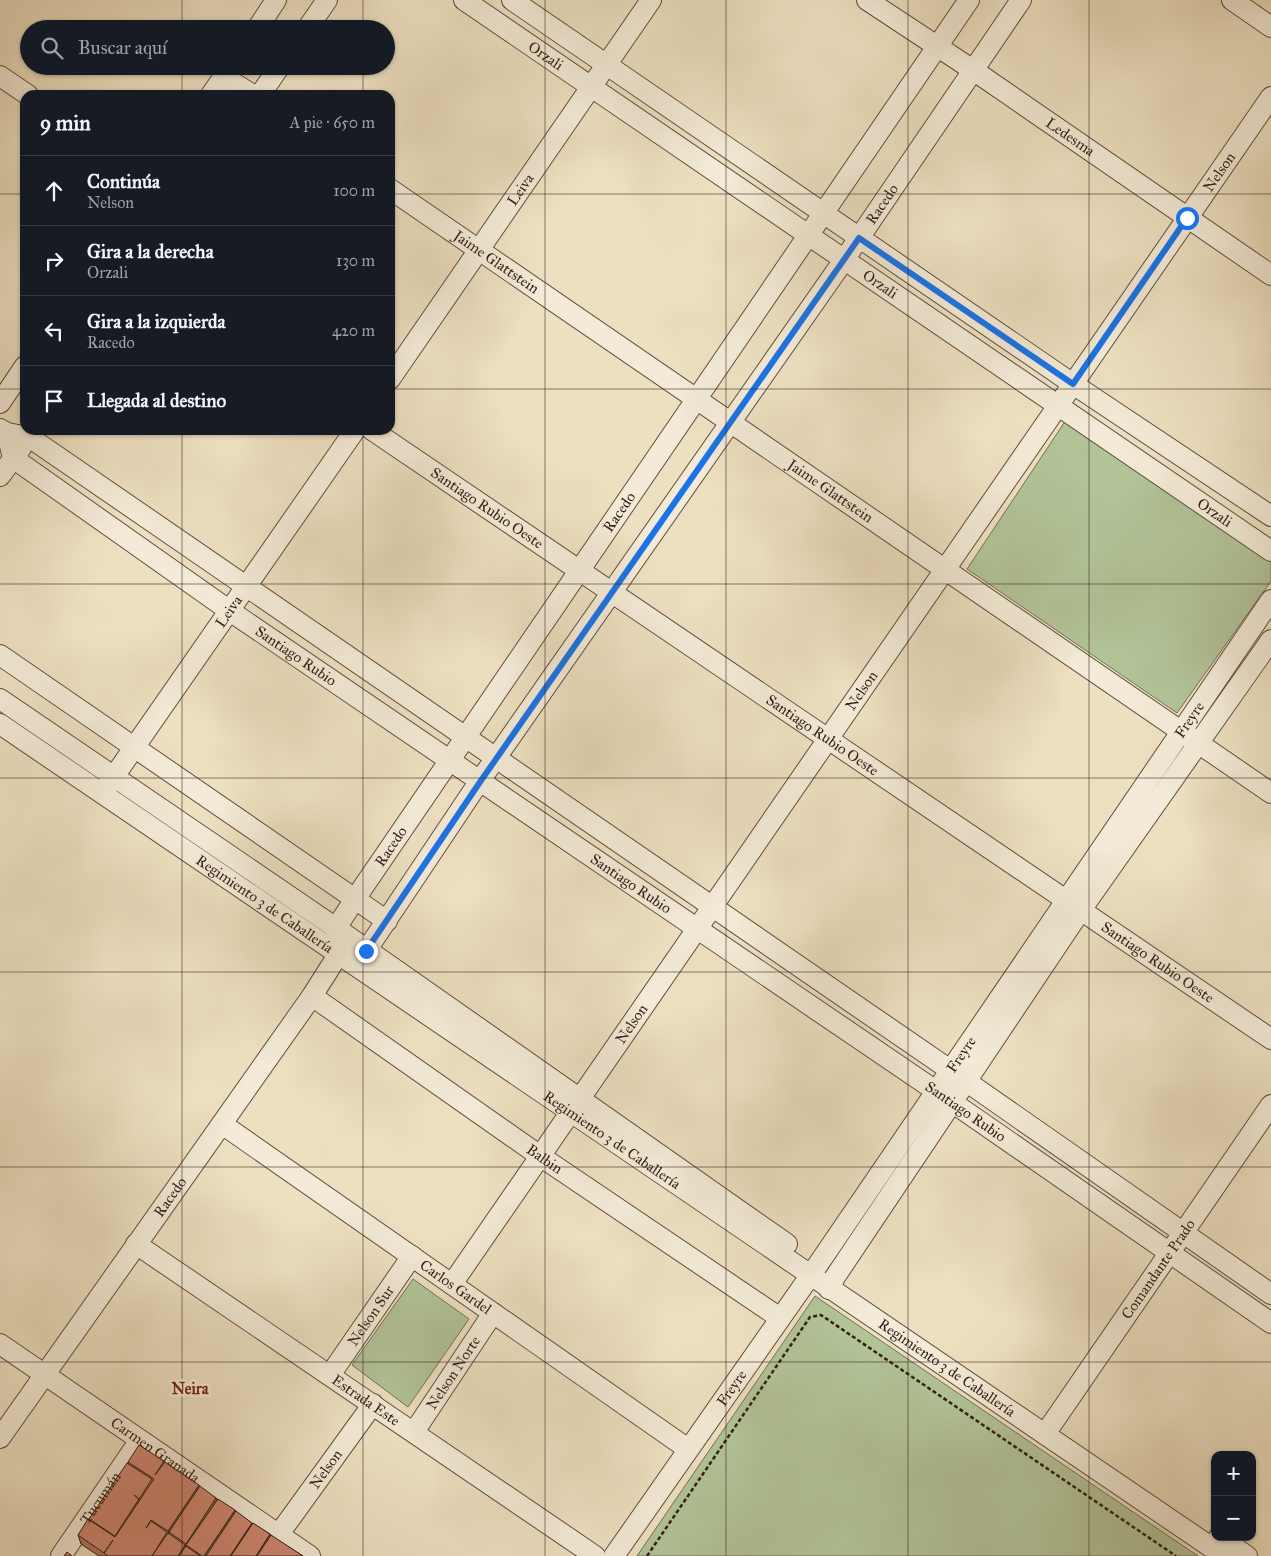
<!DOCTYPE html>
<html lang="es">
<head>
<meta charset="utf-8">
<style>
	:root { --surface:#171b24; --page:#20242c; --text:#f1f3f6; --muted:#9ea1a6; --line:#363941 }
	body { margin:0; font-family:"IM FELL Great Primer",serif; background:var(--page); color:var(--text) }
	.controls { position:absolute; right:15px; bottom:15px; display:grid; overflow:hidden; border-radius:10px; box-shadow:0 1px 4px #0004 }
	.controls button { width:45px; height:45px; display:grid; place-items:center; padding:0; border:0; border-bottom:1px solid var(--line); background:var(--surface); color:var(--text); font:25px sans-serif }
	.stop { position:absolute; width:15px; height:15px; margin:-11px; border:4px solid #1a73e8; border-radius:50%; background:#fff }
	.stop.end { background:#1a73e8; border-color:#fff; box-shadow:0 1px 5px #0008 }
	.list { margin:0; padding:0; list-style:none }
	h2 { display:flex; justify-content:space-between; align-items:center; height:65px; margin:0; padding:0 20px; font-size:21px }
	h2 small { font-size:16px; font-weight:400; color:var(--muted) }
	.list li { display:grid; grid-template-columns:32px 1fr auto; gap:15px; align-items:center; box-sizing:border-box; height:70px; padding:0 20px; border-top:1px solid var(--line) }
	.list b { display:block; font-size:19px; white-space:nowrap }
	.list p { margin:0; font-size:16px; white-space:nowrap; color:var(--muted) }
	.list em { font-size:16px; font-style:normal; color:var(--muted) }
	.icon { flex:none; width:28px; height:28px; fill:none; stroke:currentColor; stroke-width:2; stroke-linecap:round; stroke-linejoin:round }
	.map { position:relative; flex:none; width:1271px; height:1556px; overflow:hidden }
	.search { position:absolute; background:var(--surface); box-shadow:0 1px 4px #0004; left:20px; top:20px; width:375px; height:55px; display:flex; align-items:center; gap:12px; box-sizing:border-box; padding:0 18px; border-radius:28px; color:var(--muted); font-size:19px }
	.panel { position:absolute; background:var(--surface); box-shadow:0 1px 4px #0004; left:20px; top:90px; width:375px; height:345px; border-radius:15px }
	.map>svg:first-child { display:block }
</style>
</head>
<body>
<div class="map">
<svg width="1271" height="1556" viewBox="0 0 1271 1556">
	<rect width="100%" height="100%" fill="#ede0c1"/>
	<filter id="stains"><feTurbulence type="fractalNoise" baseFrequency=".004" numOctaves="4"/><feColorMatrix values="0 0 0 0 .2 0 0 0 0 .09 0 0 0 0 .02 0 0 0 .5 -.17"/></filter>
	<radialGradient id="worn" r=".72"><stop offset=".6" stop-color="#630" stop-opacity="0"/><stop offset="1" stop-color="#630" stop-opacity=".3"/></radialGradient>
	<!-- green -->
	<g fill="#b2c398" stroke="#727056">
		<path d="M 1066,420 L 1271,557 L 1271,581 L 1177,713 L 967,569 Z"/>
		<path d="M 413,1279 L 469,1319 L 408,1407 L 352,1365 Z"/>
		<path d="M 815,1296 L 1198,1556 L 637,1556 Z"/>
	</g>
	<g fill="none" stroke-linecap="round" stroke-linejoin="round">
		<defs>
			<g id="minor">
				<path id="s1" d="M 464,0 L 1271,551"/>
				<path d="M 512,0 L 1073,384 L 1271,516"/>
				<path id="s2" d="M 867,0 L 973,70 L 1271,275"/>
				<path d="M 1232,0 L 1271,27"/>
				<path d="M 257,29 L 276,0"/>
				<path d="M 307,29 L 327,0"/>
				<path d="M 0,76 L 28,95"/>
				<path d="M 224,77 L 253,95"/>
				<path d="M 211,95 L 231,66"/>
				<path d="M 260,95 L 280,66"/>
				<path id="s3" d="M 390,189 L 1271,793"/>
				<path id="s4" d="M 390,379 L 651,0"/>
				<path d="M 0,403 L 25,366"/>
				<path d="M 0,429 L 7,433 L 29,437 L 950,1070 L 1271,1294"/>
				<path id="s5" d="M 372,430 L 1271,1039"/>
				<path id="s6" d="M 7,433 L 13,458 L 230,611 L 936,1091 L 1271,1323"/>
				<path d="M 0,476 L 21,448"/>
				<path d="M 0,655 L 387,921"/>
				<path d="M 0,699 L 336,928 L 787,1244"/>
				<path id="s7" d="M 0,724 L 1224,1556"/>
				<path id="s8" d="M 106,788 L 355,430"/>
				<path id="s9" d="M 353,953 L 366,951 L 479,782 L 844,260 L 1021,0"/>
				<path id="s10" d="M 312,996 L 540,1156 L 780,1318"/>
				<path id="s11" d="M 222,1124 L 688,1449"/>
				<path id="s12" d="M 136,1244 L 595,1556"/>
				<path id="s13" d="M 452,1284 L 1271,97"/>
				<path d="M 829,1289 L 835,1277 L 1081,910 L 1271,640"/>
				<path id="s14" d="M 0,1344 L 310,1556"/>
				<path id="s15" d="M 330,1375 L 412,1256"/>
				<path id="s16" d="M 414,1432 L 493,1313"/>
				<path id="s17" d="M 1045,1434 L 1271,1105"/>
				<path id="s18" d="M 0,1438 L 312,996 L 338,955 L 336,928 L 355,899 L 969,0"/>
				<path id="s19" d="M 279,1534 L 373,1404"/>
				<path d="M 1219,1537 L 1247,1556"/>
				<path id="s20" d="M 61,1556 L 140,1440"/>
				<path id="s21" d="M 614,1556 L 817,1266 L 1271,600"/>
			</g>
		</defs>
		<!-- minor casing -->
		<use href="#minor" stroke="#614e40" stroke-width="22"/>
		<!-- path -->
		<path stroke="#321e15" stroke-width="2.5" stroke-dasharray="4 2.5" stroke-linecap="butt" d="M 647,1556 L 810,1317 L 821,1315 L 1176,1556"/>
		<!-- minor -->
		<use href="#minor" stroke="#f3ebd7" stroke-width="20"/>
	</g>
	<!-- wall -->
	<path fill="#b07361" stroke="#321e15" d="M 128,1462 L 164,1462 L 253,1524 L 270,1534 L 271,1536 L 303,1556 L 99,1556 L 81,1544 L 78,1535 L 90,1520 L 89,1519 L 128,1464 Z"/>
	<!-- shaded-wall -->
	<g fill="#905e4f" stroke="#321e15">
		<path d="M 199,1485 L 202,1494 L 169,1532 L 171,1540 L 168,1531 Z"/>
		<path d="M 216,1498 L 220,1507 L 186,1545 L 189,1553 L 186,1544 Z"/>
		<path d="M 139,1499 L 142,1508 L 118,1545 L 115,1536 Z"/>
		<path d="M 235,1510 L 238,1519 L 213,1556 L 204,1556 Z"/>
		<path d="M 252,1523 L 256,1532 L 239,1556 L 230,1556 Z"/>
		<path d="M 270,1534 L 273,1543 L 265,1556 L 256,1556 Z"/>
		<path d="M 185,1545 L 188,1554 L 187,1556 L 178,1556 Z"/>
	</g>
	<!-- building -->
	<g fill="#cd8671" stroke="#321e15">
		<path d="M 139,1445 L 164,1461 L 155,1475 L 165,1462 L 199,1485 L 168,1531 L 151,1520 L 146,1528 L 151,1521 L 167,1532 L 152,1556 L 108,1556 L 104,1553 L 113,1540 L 104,1553 L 78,1535 L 88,1519 L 115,1537 L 154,1479 L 128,1462 Z"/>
		<path d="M 127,1463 L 152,1479 L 139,1499 L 134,1495 L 139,1499 L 115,1536 L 89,1519 Z"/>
		<path d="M 200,1486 L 216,1498 L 186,1544 L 169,1532 Z"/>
		<path d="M 218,1499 L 235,1510 L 204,1556 L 202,1556 L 186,1545 Z"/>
		<path d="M 236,1511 L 252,1523 L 230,1556 L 206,1556 Z"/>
		<path d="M 253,1523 L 270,1534 L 256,1556 L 231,1556 Z"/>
		<path d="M 168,1533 L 185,1545 L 178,1556 L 152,1556 Z"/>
		<path d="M 271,1535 L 303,1556 L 257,1556 Z"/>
		<path d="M 186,1546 L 200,1556 L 179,1556 Z"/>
		<path d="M 67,1552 L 72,1556 L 64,1556 Z"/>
	</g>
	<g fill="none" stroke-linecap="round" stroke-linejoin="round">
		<!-- route -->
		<path stroke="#1a73e8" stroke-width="6" d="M 366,951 L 480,782 L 859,238 L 1073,384 L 1187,218"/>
	</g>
	<!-- grid -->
	<path fill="none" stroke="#321e15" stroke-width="1" stroke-opacity="0.55" d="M 182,0 L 182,29M 363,0 L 363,29M 545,0 L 545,1556M 726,0 L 726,1556M 908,0 L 908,1556M 1089,0 L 1089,1556M 182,66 L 182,95M 363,66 L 363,95M 0,194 L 25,194M 390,194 L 1271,194M 0,389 L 25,389M 390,389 L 1271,389M 182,430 L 182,1556M 363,430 L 363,1556M 0,584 L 1271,584M 0,778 L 1271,778M 0,972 L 1271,972M 0,1167 L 1271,1167M 0,1362 L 1271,1362"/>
	<g text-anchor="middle" stroke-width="5" stroke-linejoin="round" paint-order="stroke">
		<!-- street labels -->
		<g font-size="15" fill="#321e15" stroke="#f3ebd7">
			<text dy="5" stroke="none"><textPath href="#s1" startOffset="99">Orzali</textPath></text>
			<text dy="5" stroke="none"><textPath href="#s2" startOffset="245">Ledesma</textPath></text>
			<text dy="5" stroke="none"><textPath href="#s13" startOffset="1351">Nelson</textPath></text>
			<text dy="5" stroke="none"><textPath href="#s4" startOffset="230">Leiva</textPath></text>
			<text dy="5" stroke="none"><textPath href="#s9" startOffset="921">Racedo</textPath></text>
			<text dy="5" stroke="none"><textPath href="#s3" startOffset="129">Jaime Glattstein</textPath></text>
			<text dy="5" stroke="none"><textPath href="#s1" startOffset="504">Orzali</textPath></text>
			<text dy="5" stroke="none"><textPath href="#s3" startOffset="534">Jaime Glattstein</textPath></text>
			<text dy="5" stroke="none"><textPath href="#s5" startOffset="139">Santiago Rubio Oeste</textPath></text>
			<text dy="5" stroke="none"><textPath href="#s18" startOffset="1120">Racedo</textPath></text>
			<text dy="5" stroke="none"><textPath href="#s1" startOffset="909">Orzali</textPath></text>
			<text dy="5" stroke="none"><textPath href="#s8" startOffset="215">Leiva</textPath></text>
			<text dy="5" stroke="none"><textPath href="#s6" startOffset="371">Santiago Rubio</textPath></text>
			<text dy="5" stroke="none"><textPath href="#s13" startOffset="721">Nelson</textPath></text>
			<text dy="5" stroke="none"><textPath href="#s21" startOffset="1015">Freyre</textPath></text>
			<text dy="5" stroke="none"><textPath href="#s5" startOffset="544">Santiago Rubio Oeste</textPath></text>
			<text dy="5" stroke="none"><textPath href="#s18" startOffset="715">Racedo</textPath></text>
			<text dy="5" stroke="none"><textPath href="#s6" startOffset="776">Santiago Rubio</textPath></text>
			<text dy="5" stroke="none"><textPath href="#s7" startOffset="320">Regimiento 3 de Caballería</textPath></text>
			<text dy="5" stroke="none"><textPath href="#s5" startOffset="949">Santiago Rubio Oeste</textPath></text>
			<text dy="5" stroke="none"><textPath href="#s13" startOffset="316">Nelson</textPath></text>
			<text dy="5" stroke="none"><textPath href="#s21" startOffset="610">Freyre</textPath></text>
			<text dy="5" stroke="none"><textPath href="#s6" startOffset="1181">Santiago Rubio</textPath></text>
			<text dy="5" stroke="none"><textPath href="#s7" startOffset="740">Regimiento 3 de Caballería</textPath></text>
			<text dy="5" stroke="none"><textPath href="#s10" startOffset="284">Balbin</textPath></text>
			<text dy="5" stroke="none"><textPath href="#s18" startOffset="295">Racedo</textPath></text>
			<text dy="5" stroke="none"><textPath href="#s17" startOffset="200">Comandante Prado</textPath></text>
			<text dy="5" stroke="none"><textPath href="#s11" startOffset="285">Carlos Gardel</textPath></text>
			<text dy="5" stroke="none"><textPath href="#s15" startOffset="72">Nelson Sur</textPath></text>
			<text dy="5" stroke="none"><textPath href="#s7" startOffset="1145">Regimiento 3 de Caballería</textPath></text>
			<text dy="5" stroke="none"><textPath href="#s16" startOffset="71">Nelson Norte</textPath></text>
			<text dy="5" stroke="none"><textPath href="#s21" startOffset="205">Freyre</textPath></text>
			<text dy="5" stroke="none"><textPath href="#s12" startOffset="278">Estrada Este</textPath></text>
			<text dy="5" stroke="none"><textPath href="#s14" startOffset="188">Carmen Granada</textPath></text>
			<text dy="5" stroke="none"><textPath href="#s19" startOffset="80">Nelson</textPath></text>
			<text dy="5" stroke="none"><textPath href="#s20" startOffset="70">Tucumán</textPath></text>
		</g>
		<!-- neighbourhood labels -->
		<g font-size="16" font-weight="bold" fill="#7a1f14" stroke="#f3ebd7">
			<text x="190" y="1394">Neira</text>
		</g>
	</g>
	<rect width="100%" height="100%" filter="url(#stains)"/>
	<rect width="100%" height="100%" fill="url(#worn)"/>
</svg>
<div class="controls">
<button>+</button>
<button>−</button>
</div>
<div class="stop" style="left:1187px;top:218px"></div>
<div class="stop end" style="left:366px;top:951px"></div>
<div class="search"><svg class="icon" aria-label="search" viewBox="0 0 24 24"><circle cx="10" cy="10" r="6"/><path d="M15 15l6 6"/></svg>Buscar aquí</div>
<section class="panel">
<h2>9 min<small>A pie · 650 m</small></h2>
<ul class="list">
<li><svg class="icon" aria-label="ahead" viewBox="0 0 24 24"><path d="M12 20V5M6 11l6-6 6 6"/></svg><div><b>Continúa</b><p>Nelson</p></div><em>100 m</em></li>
<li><svg class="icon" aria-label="right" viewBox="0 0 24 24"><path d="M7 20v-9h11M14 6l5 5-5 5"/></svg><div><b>Gira a la derecha</b><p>Orzali</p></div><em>130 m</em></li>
<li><svg class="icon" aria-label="left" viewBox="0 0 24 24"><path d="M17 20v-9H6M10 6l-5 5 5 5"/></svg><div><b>Gira a la izquierda</b><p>Racedo</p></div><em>420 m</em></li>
<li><svg class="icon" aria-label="arrive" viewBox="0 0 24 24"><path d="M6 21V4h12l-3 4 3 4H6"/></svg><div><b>Llegada al destino</b></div></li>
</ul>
</section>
</div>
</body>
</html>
